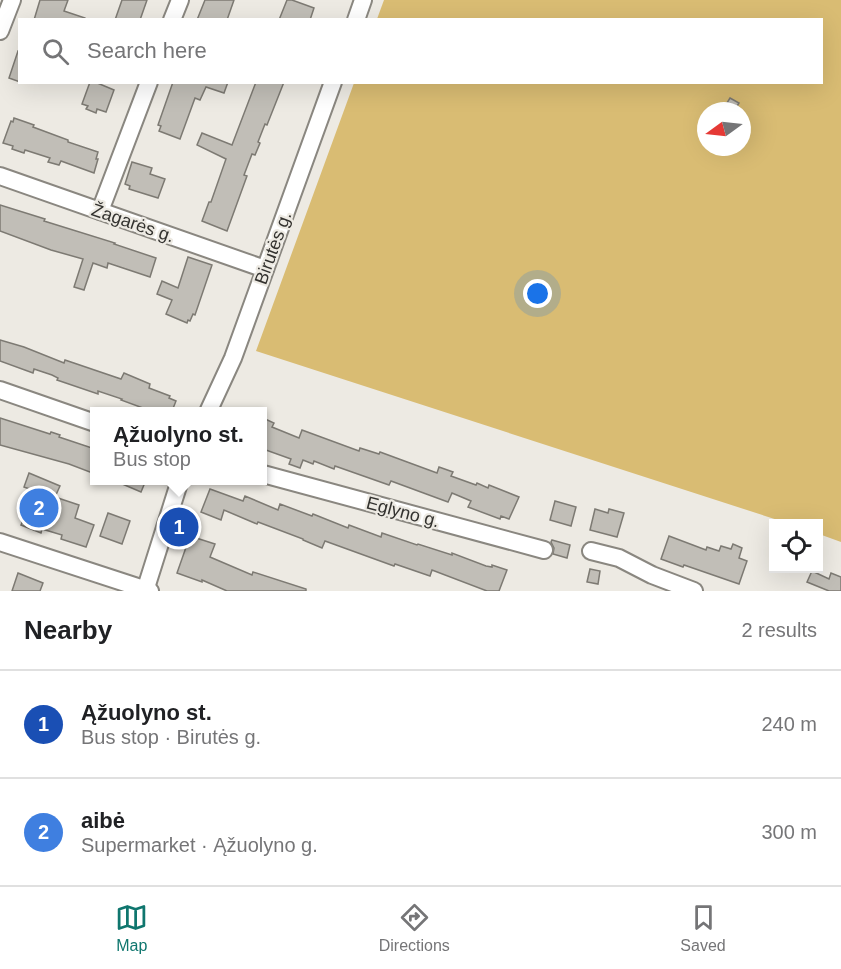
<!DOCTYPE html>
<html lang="en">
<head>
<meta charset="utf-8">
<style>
	:root { --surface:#fff; --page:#f2f2f2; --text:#202124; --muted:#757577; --line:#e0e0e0; --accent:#0f766e }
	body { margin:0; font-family:Arial,sans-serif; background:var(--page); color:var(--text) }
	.controls { position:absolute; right:18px; bottom:18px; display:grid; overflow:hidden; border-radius:0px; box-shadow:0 6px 24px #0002 }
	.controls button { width:54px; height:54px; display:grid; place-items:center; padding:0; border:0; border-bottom:2px solid var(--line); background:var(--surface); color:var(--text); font:30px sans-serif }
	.compass { position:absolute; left:697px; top:102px; width:54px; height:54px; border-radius:50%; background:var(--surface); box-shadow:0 6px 24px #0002; rotate:255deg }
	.you { position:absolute; left:538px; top:294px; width:21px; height:21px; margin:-15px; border:4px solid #fff; border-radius:50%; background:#1a73e8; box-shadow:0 0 0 9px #1a73e833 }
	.badge { display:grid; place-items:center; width:39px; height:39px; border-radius:50%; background:var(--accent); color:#fff; font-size:20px; font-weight:700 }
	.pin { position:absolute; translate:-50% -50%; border:3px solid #fff; box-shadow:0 2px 6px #0006 }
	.popup { position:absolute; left:90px; top:407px; width:177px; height:78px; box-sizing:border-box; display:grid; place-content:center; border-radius:0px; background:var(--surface); filter:drop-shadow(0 2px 4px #0005); font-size:20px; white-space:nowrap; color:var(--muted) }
	.popup b { font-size:22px; color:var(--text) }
	.popup::after { content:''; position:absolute; left:50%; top:100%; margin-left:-12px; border:12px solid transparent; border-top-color:var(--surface) }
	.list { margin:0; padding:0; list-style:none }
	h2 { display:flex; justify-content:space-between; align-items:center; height:78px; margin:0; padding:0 24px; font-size:26px }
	h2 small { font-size:20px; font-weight:400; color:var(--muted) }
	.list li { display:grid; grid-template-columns:39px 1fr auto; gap:18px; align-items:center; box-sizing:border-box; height:108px; padding:0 24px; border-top:2px solid var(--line) }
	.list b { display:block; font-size:22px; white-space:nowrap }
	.list p { margin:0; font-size:20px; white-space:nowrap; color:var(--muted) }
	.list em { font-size:20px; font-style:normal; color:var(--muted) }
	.icon { flex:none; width:33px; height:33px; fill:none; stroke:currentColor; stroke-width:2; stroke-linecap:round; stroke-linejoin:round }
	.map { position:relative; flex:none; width:841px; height:591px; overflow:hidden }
	.search { position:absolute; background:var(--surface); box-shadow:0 6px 24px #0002; left:18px; right:18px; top:18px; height:66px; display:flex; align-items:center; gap:15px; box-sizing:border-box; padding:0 21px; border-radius:0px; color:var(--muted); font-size:22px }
	.sheet { height:294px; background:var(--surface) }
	nav { display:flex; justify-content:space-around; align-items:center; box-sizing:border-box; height:84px; border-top:2px solid var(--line); background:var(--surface); font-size:16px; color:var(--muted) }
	nav a { display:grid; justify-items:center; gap:3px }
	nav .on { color:var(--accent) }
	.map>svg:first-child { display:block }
</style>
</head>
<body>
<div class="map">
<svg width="841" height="591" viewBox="0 0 841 591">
	<rect width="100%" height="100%" fill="#edeae3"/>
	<!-- green -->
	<path fill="#d9bc73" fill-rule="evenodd" d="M 384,0 L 841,0 L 841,542 L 819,534 L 818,524 L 787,523 L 256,351 L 354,83 L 822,82 L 822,20 L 377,19 ZM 706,111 L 742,111 L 742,147 L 706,147 Z"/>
	<!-- building -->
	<g fill="#c1beb7" stroke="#7d7a73" stroke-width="1.5">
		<path d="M 40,0 L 68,0 L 64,11 L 85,18 L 85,20 L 34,20 Z"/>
		<path d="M 122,0 L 147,0 L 140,20 L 115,20 Z"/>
		<path d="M 205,0 L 234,0 L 227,20 L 197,20 Z"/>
		<path d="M 287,0 L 292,0 L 314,8 L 310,20 L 279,20 Z"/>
		<path d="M 18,51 L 20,52 L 20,82 L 9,78 Z"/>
		<path d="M 90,82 L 95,82 L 114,90 L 106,112 L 97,109 L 96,113 L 86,109 L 88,106 L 82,104 Z"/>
		<path d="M 173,82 L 228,82 L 224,93 L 206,87 L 200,100 L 195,98 L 180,139 L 159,131 L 161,126 L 158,125 Z"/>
		<path d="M 256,82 L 284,82 L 267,125 L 265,124 L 258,142 L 260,143 L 255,155 L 252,154 L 244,175 L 247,176 L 227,231 L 202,221 L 209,202 L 211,202 L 226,159 L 197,145 L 202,133 L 232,145 Z"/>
		<path d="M 730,98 L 739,103 L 734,111 L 722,111 Z"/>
		<path d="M 14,118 L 34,125 L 33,127 L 68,140 L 68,142 L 98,152 L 96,159 L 98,159 L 94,173 L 61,161 L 59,165 L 48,162 L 50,158 L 25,150 L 24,153 L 12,149 L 13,146 L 3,143 L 11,121 L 13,122 Z"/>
		<path d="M 132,162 L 152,168 L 150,174 L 165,179 L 158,198 L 129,189 L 130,186 L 125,184 Z"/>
		<path d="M 0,205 L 45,219 L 44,221 L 115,243 L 114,244 L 156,258 L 150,277 L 108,263 L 107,268 L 93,263 L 84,290 L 74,287 L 83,259 L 51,250 L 0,231 Z"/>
		<path d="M 188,257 L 212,265 L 195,315 L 193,314 L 190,321 L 188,320 L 187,323 L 166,314 L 172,300 L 157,294 L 162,281 L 178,288 Z"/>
		<path d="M 0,340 L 24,347 L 64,363 L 65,360 L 121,379 L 124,373 L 150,384 L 149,388 L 170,396 L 169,398 L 176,401 L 172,411 L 151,411 L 121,400 L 122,399 L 98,391 L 98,394 L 57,380 L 58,378 L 52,375 L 34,369 L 33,373 L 0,361 Z"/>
		<path d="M 0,418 L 50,434 L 51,432 L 60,435 L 59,437 L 95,449 L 95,474 L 69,464 L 0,445 Z"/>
		<path d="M 263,418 L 274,423 L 272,427 L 299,438 L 302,430 L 359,451 L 360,448 L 379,454 L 380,452 L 437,473 L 439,467 L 453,472 L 451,476 L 476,485 L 477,483 L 488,488 L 489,485 L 519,497 L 509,519 L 501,516 L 500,519 L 468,507 L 471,501 L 452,493 L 448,502 L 391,481 L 389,485 L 335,466 L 334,469 L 314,461 L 313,464 L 303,460 L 300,468 L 289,464 L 291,459 L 263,449 Z"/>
		<path d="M 29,473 L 60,486 L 55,497 L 79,505 L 75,518 L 94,525 L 86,547 L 61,539 L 62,535 L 42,529 L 41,533 L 21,525 L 35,491 L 24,487 Z"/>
		<path d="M 113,480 L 146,480 L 141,492 Z"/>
		<path d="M 210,489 L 243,501 L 245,496 L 278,510 L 280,504 L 312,516 L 313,514 L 348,528 L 349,525 L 381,537 L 382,533 L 417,545 L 418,544 L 452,555 L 452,553 L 486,566 L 492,567 L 492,565 L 507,570 L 499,591 L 487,591 L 432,570 L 430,576 L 395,564 L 394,566 L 325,541 L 322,548 L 303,540 L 303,539 L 258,522 L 257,524 L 224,510 L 221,520 L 201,512 Z"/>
		<path d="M 555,501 L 576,507 L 571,526 L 550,520 Z"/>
		<path d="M 595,509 L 608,513 L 609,509 L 624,513 L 617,537 L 590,530 Z"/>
		<path d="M 108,513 L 130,521 L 122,544 L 100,536 Z"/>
		<path d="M 190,536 L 215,544 L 210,557 L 252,575 L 253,572 L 306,589 L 306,591 L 227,591 L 202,580 L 202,582 L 177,573 Z"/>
		<path d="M 669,536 L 706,550 L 707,547 L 719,551 L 721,546 L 731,549 L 733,544 L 742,548 L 739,558 L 747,561 L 739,584 L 684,565 L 683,567 L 661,559 Z"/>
		<path d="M 552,540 L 570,545 L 567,558 L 553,554 L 554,548 L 551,542 Z"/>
		<path d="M 590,569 L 600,571 L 598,584 L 587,582 Z"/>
		<path d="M 812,571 L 829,579 L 831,573 L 841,577 L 841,591 L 829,591 L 807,582 Z"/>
		<path d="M 18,573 L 43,583 L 40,591 L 12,591 Z"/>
	</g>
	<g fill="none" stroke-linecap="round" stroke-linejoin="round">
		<defs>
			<g id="minor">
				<path d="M 172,20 L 180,0"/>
				<path d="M 356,20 L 363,0"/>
				<path d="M 0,31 L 12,0"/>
				<path d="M 0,176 L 265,269"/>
				<path d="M 100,211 L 149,82"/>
				<path d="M 0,390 L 95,423"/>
				<path d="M 208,412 L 233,358 L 333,82"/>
				<path d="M 263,474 L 544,550"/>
				<path d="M 0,542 L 150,591"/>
				<path d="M 591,551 L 619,558 L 652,575 L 694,591"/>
				<path d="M 145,591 L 180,480"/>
			</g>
		</defs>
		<!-- minor casing -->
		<use href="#minor" stroke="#8a8780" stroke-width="20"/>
		<!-- minor -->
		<use href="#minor" stroke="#fff" stroke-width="16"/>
	</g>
	<g text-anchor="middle" stroke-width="4.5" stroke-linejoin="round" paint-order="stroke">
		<!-- street labels -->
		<g font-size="18" fill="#33322f" stroke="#edeae3">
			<text transform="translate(133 223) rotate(19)" y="6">Žagarės g.</text>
			<text transform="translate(273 248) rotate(-70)" y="6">Birutės g.</text>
			<text transform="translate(403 512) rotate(15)" y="6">Eglyno g.</text>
		</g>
	</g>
</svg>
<div class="controls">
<button><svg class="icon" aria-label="locate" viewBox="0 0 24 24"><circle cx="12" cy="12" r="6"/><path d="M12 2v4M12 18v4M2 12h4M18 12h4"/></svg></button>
</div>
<svg class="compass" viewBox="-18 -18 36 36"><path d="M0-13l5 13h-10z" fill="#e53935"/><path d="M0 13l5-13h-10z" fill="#757577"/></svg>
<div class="you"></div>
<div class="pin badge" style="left:179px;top:527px;background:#1a4fb4">1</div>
<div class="popup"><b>Ąžuolyno st.</b>Bus stop</div>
<div class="pin badge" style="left:39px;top:508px;background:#3f7fe0">2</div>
<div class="search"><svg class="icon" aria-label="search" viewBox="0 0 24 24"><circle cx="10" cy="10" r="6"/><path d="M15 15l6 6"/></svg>Search here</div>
</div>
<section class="sheet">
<h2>Nearby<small>2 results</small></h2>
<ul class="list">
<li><span class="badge" style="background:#1a4fb4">1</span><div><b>Ąžuolyno st.</b><p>Bus stop · Birutės g.</p></div><em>240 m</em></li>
<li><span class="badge" style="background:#3f7fe0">2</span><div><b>aibė</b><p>Supermarket · Ąžuolyno g.</p></div><em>300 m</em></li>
</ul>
</section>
<nav>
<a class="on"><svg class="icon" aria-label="map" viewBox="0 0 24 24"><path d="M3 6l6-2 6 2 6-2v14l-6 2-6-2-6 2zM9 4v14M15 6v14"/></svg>Map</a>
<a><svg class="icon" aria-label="directions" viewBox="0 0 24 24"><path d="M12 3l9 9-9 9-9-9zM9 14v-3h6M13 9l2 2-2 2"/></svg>Directions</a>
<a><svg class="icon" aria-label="saved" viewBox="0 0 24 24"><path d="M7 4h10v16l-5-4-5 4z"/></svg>Saved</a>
</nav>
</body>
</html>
